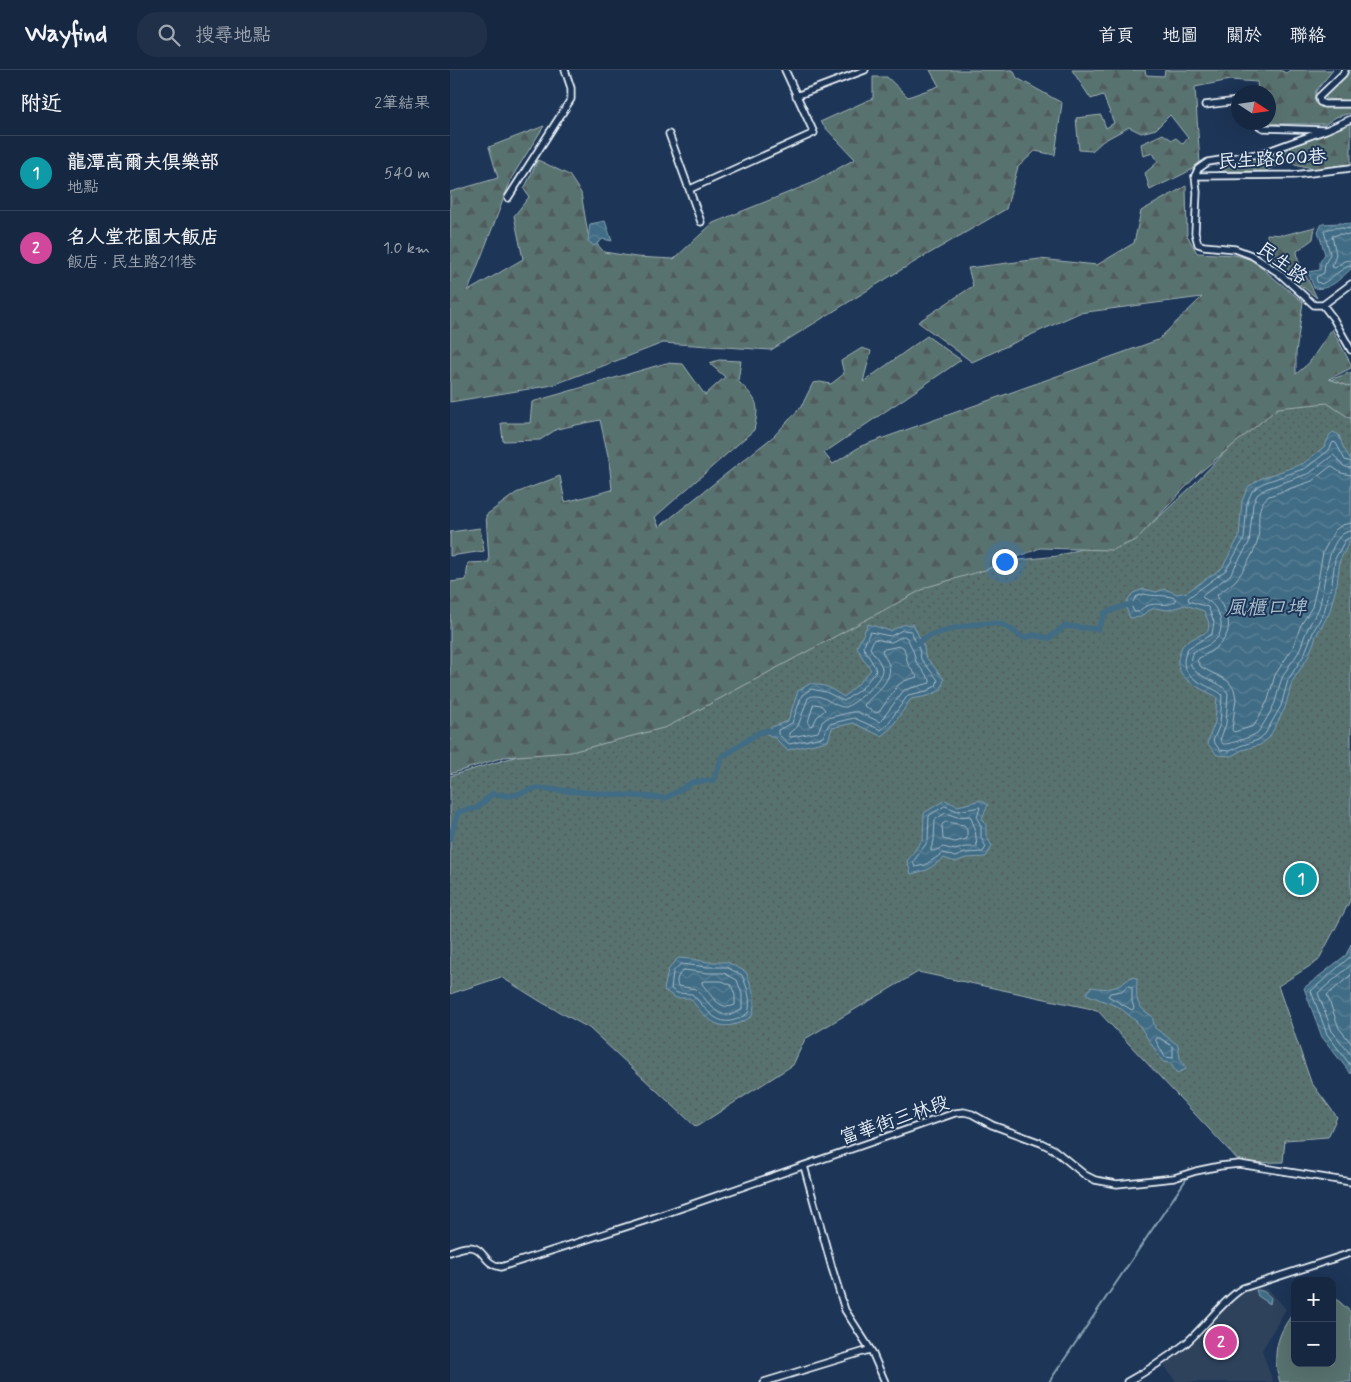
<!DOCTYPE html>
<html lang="zh-TW">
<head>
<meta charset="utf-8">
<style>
	:root { --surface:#162841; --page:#1f3048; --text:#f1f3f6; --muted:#9ea6b1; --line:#35445a; --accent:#ff9aa2 }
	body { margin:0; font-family:Mynerve,"LXGW WenKai TC",sans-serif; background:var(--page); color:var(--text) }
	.controls { position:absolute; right:15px; bottom:15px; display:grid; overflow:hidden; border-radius:10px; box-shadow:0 5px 20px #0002 }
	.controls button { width:45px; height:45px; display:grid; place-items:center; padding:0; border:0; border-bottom:1px solid var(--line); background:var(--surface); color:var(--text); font:25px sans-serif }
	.compass { position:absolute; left:781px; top:15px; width:45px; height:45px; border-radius:50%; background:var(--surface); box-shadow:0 5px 20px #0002; rotate:102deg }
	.you { position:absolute; left:554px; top:491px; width:18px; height:18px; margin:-12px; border:4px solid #fff; border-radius:50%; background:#1a73e8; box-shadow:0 0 0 8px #1a73e833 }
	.badge { display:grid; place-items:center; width:32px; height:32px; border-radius:50%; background:var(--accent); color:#fff; font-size:16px; font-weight:700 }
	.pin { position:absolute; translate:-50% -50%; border:2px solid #fff; box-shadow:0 1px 5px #0006 }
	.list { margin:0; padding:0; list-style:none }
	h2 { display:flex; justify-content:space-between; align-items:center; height:65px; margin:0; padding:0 20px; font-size:21px }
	h2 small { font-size:16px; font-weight:400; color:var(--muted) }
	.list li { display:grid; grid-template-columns:32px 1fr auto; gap:15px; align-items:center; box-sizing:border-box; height:75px; padding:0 20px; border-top:1px solid var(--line) }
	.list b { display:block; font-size:19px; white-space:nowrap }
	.list p { margin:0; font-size:16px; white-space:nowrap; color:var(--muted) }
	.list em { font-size:16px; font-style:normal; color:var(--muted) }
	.icon { flex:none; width:28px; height:28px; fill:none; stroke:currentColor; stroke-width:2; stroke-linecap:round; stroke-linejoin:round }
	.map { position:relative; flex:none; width:901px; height:1312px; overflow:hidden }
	header { display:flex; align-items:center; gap:30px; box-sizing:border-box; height:70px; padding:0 25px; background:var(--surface); border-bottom:1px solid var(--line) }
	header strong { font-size:24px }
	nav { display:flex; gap:28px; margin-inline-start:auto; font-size:18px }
	.search { width:350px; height:45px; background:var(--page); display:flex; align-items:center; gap:12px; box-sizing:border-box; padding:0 18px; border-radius:20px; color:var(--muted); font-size:19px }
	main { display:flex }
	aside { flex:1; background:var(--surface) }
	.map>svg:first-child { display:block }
</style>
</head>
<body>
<header>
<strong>Wayfind</strong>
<div class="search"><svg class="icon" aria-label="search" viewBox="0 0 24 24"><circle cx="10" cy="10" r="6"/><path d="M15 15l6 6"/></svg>搜尋地點</div>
<nav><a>首頁</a><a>地圖</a><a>關於</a><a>聯絡</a></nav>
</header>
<main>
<aside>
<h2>附近<small>2筆結果</small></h2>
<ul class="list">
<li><span class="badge" style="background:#0f9aa8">1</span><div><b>龍潭高爾夫俱樂部</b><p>地點</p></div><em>540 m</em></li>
<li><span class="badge" style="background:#d1479c">2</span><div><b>名人堂花園大飯店</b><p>飯店 · 民生路211巷</p></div><em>1.0 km</em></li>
</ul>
</aside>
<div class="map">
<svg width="901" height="1312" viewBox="0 0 901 1312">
	<defs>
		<pattern id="grass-dots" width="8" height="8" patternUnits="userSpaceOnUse" patternTransform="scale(1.25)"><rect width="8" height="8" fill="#59726f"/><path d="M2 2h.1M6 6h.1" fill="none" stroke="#4f5b5b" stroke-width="1.8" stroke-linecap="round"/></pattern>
		<pattern id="forest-firs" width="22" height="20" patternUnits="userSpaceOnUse" patternTransform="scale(1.25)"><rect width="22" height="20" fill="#59726f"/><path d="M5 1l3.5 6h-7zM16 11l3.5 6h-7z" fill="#4f5b5b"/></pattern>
		<pattern id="water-waves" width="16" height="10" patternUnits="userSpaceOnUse" patternTransform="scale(1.25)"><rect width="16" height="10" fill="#406c85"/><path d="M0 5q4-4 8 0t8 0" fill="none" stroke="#5c8197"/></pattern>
	</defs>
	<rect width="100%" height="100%" fill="#1d3557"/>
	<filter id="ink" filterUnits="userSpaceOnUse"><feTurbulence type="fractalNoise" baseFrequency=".02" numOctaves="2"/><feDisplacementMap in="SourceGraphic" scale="10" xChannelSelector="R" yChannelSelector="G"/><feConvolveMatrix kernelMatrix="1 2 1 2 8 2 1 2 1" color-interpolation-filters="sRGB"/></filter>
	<g filter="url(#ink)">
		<!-- built -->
		<path fill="#2f425c" d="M 803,1218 L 818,1219 L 836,1239 L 812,1280 L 823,1312 L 726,1312 L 714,1295 L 748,1267 L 784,1228 Z"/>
		<!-- grass -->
		<path fill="url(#grass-dots)" stroke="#a0b2b4" d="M 901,302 L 901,829 L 868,891 L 828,916 L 861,1012 L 887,1047 L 878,1067 L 835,1070 L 833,1092 L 791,1093 L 647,940 L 468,902 L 355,969 L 343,995 L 246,1057 L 139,958 L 93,933 L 51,907 L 0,924 L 0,706 L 203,646 L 503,497 L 608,486 L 696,459 L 741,417 L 784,373 L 833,328 Z"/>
		<!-- forest -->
		<g fill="url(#forest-firs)" stroke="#a0b2b4">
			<path d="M 480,0 L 563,0 L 567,8 L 612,33 L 605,85 L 585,81 L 568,97 L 556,139 L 444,204 L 321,280 L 213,273 L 103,315 L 0,332 L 0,122 L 48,108 L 39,77 L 94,56 L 62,107 L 18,221 L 73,189 L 64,146 L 79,127 L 74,119 L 88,90 L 119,105 L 131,123 L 138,164 L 154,182 L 186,187 L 224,189 L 263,153 L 362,113 L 405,89 L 370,52 L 423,28 L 423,7 L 437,7 L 458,27 L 489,16 Z"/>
			<path d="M 622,0 L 695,0 L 696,5 L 714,6 L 715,0 L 830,0 L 836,3 L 840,0 L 883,0 L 866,21 L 864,30 L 873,34 L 901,34 L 901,43 L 886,47 L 876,54 L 836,54 L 818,53 L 818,22 L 808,22 L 807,12 L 780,10 L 745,17 L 750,94 C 735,105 717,111 700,120 L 695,103 L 708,92 L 703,83 L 693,86 L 691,74 L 713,64 L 722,70 L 726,68 L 733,74 L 738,68 L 720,45 L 706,59 L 691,63 L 679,57 L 653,71 L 642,81 L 629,80 L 626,48 L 651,45 L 656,58 L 664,53 L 653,25 L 641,29 Z"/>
			<path d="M 893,0 L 901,0 L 901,31 L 876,29 L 875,21 Z"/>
			<path d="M 901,50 L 901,94 L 866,99 L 836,92 L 815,101 L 768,101 L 782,94 L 858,70 Z"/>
			<path d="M 736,116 L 737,165 L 747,183 L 785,185 L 802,190 L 853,232 L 846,283 L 846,304 L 859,293 L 882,259 L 901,294 L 901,298 L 879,309 L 901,317 L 901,349 L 877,333 L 828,338 L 748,404 L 686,470 L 662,480 L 590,478 L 535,500 L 477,517 L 217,657 L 121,682 L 54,687 L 0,704 L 0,512 L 16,510 L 18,493 L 39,492 L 36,445 L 66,423 L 110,406 L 115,432 L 162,420 L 159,390 L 150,350 L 107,359 L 90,370 L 53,371 L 51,353 L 80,353 L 82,332 L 216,293 L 233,294 L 255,325 L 275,307 L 259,293 L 269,290 L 291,291 L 288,311 C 308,331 310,333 304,360 L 205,447 L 209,457 L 324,366 L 351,337 L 363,313 L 370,312 L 381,314 L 394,304 L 391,291 L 412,278 L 421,281 L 413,312 L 477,266 L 511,290 L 374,383 L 383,394 L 411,376 L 708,270 L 752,227 L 629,243 L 522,292 L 468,252 L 523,216 L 518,198 L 590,189 L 647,195 L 684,173 L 691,141 Z"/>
			<path d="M 865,157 L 863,169 L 847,181 L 848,190 L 867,228 L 816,188 L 818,182 L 817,164 L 834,165 Z"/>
			<path d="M 30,458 L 34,481 L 0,486 L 0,462 Z"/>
		</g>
		<!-- green -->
		<path fill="#59726f" stroke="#a0b2b4" d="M 882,1225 L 901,1242 L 901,1312 L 830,1312 C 821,1285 827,1263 845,1241 L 845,1293 L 882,1293 Z"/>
		<!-- water -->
		<g fill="url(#water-waves)" stroke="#83a1b3">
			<path d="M 155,151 L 162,171 L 153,169 L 144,176 L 138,171 L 140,154 Z"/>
			<path d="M 890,153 L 901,154 L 901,199 C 890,209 879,221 864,218 L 858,202 L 870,200 L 870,192 L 875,184 L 868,161 L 872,154 Z"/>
			<path d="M 883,362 L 889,365 L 893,377 L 901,390 L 901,469 L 890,490 L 887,514 L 879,544 L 868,562 L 858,587 L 842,612 L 835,638 L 819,668 L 810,675 L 792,680 L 781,686 L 767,685 L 757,673 L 765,652 L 767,627 C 753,619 725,610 728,589 C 729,585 731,577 734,574 C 738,570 752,565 758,561 L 759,553 L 754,541 L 735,535 L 718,540 L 704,538 L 696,542 L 691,547 L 680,548 L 675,535 L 683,523 L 694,519 L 706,522 L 715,519 L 727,524 L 737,522 L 772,498 L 789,467 L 792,431 L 798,417 L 810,409 L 854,393 L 875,376 L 879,366 Z"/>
			<path d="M 418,554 L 440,561 L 452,555 L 463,554 L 474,577 L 475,586 L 494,609 L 491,620 L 478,626 L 461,629 L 441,658 L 431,666 L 403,653 L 382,658 L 378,671 L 337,680 L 325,668 L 311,661 L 338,651 L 348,621 L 361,613 L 378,617 L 394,627 L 408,614 L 421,600 L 411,585 L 407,577 Z"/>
			<path d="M 495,730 L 508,736 L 531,730 L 538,735 L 532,748 L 536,755 L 536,765 L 542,776 L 536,787 L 516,788 L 505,792 L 494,788 L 477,800 L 461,804 L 457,791 L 473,769 L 474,743 Z"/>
			<path d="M 901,874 L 901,1004 L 872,967 L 854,918 L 896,885 Z"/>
			<path d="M 228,888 L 242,889 L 258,892 L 277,892 L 296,902 C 302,917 307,930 302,946 C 272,966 259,953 240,928 L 226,928 L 214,920 L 218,900 Z"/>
			<path d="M 681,907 L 687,908 C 687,927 683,935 702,946 L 705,958 L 728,975 L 730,988 L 736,999 L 727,1003 L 720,993 L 713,992 L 687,952 L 669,937 L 636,924 L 641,917 C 660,920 667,919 681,907 Z"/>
			<path d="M 806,1220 C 813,1220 817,1223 821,1228 L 820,1234 L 808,1226 Z"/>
		</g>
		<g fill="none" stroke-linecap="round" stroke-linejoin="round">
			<!-- shore -->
			<g stroke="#a5bcca" stroke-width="1">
				<path d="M 901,159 C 892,158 882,156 874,161 L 880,184 L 875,194 L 874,203 L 866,207 L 867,212 L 872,214 C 881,209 892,197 901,196"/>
				<path d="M 901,165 L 890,164 L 882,166 L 886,184 L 882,197 L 885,198 L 894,191 L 901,190"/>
				<path d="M 901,392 L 895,390 L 886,373 L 883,372 L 879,380 L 856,398 L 813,413 L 802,421 L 797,433 L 794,469 L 776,500 L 738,528 L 739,531 L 758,537 L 764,552 L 762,564 L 738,578 C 724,605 750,612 769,622 L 772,625 L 770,654 L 763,671 L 770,680 L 780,681 L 790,676 L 808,670 L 815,664 L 831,636 L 838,610 L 854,585 L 864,560 L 874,542 L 882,513 L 885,489 L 895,470 L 901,467"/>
				<path d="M 901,398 C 890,398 890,389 883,385 L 860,403 L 815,419 L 807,425 L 803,434 L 799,473 L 780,505 L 752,526 L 753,528 C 767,533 777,555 767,568 C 761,575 750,579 743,582 C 730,607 769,607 778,623 L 776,654 L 770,670 L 773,674 C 778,675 805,666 808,662 C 811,659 824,636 825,632 C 828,623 829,614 833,606 C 837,598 843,591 848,583 C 852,575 854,566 858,558 C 861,551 866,545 869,538 C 875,519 876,462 901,461"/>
				<path d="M 901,405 L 891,403 L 881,396 L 862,411 L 819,426 C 803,437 812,457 807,473 C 804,483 792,503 786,510 C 780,516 773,520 767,525 C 769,531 774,538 777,546 C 784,568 765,580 749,588 L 747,591 L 751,597 L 778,611 L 784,619 L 786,628 L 782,660 L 784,662 L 804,656 L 818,630 L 825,605 L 842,579 L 851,555 L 862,537 L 868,511 L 873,482 L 885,460 L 892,455 L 901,453"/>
				<path d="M 694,524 C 705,527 714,524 725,528 L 726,531 C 713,540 703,527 688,542 L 684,542 L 681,535 L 686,527 Z"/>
				<path d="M 453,560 L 461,561 L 469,579 L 471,589 L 488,610 L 486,616 L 477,621 L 458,625 L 437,655 L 431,660 L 404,648 L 379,654 L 373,667 L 339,674 L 328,664 L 328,660 L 342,653 L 352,625 L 361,619 L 376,622 L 394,631 L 412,618 L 426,601 L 425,597 L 413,577 L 420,562 L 440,566 Z"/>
				<path d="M 454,566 L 457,568 L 463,580 L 466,592 L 480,610 L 480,613 L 454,620 L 430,652 L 408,642 L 402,642 L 377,648 L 372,652 L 368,662 L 341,667 L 339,666 L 339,663 L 348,656 L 358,628 C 371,620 383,638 396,637 C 406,633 433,610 432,599 C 431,591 423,584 420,578 L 424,569 L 441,572 Z"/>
				<path d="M 451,576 L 454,578 L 458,594 L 467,607 L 454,611 L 448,615 L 429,642 L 426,643 L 415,637 L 414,635 C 423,624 443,612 439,595 C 437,590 433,585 432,580 Z"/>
				<path d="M 364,634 L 371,635 L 375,640 L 367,647 L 363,655 L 360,656 L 358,653 Z"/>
				<path d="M 495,736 L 508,741 L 530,737 L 527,748 L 531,756 L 531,767 L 536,777 L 533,782 L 515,783 L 505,787 L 493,783 L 475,795 L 465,797 L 463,792 L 478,771 L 479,746 Z"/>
				<path d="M 496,743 L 507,747 L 520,746 L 525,758 L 527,777 L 515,777 L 505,780 L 493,777 L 484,781 L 481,781 L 481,778 L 484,771 L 485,750 Z"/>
				<path d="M 496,752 L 514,755 L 517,760 L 517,769 L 505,772 L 493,769 L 492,755 Z"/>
				<path d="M 901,886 L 861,921 L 877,964 L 901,996"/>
				<path d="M 231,894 L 258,897 L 276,897 L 292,905 C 297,917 302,930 298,943 C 270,963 260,943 242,924 L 227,923 L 221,919 L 223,902 Z"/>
				<path d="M 901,895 L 868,923 L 882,961 L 901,985"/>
				<path d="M 234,900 L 258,903 L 274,903 L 287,910 L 292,924 L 292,939 C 269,956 260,932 246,919 L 228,916 C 225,910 229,903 234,900 Z"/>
				<path d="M 901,905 L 877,925 L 889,958 L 901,973"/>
				<path d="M 255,911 L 272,911 L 281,915 L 285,925 L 285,935 C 269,942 261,924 252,914 L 252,912 Z"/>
				<path d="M 678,916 L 682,917 L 682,932 L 684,938 L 682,940 L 658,926 L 660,923 L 671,921 Z"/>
				<path d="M 707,968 L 710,968 L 723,977 L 723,988 L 715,987 L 706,971 Z"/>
			</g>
			<!-- stream -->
			<path stroke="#83a1b3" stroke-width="2" d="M 599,1312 L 737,1108"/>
			<!-- canal -->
			<g stroke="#406c85" stroke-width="5.5">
				<path d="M 466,574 C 480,561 530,551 550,554 C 557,555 567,564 574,568 L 584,565 L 599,568 L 615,556 L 648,559 L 655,543 L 671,537 L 681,534"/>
				<path d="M 0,769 L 8,742 L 27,738 L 42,724 L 62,726 L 86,718 L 154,724 L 216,728 L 243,712 L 264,710 L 272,687 L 308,663 L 319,660"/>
			</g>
			<defs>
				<g id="minor">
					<path d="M 895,0 L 893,4 L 869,27 L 870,32 L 874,34 L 901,34"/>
					<path d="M 346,26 L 415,0"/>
					<path d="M 755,35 L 788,31"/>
					<path d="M 901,49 L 876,60 L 813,83 L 758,92 L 748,99 L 745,106 L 747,122 L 745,163 L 748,174 L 754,176 L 785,179 L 801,185 L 829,203 L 864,235 L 873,235 L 883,248 L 901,280"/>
					<path d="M 803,52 L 813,58 L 874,60"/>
					<path d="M 219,64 L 251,152"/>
					<path d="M 745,106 L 844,105 L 901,98"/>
					<path d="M 240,119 L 364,63 L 335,0"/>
					<path d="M 58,128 L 121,29 L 121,18 L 115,0"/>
					<path d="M 873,235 L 901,214"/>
					<path d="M 354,1096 L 382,1198 L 395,1240 L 422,1282 L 435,1312"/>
					<path d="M 0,1182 C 38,1166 27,1193 51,1197 L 194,1151 L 505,1043 L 514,1042 L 522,1044 L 542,1055 L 591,1073 L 603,1079 L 635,1105 L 645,1110 L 667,1114 L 724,1108 L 746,1101 L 770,1096 L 789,1094 L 901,1112"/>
					<path d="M 314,1312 L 419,1280"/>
					<path d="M 677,1312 C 697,1301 717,1288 735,1274 C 756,1256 771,1232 793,1218 L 901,1183"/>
				</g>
			</defs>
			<!-- minor casing -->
			<use href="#minor" stroke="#e8f1f8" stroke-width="9"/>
			<!-- minor -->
			<use href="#minor" stroke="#1d3557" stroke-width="5.5"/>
		</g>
	</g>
	<g text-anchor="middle" stroke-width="4" stroke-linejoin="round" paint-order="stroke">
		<!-- street labels -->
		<g font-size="19" fill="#e8f1f8" stroke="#1d3557">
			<text transform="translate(822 88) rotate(-3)" y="7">民生路800巷</text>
			<text transform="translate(833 192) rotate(36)" y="7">民生路</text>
			<text transform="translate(444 1049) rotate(-19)" y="7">富華街三林段</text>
		</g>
		<!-- water labels -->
		<g font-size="20" font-style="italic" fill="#adc2d0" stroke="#1d3557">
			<text x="816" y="544">風櫃口埤</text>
		</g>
	</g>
</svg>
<div class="controls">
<button>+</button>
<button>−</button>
</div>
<svg class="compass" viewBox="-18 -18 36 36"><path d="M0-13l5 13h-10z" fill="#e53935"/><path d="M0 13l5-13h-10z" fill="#9ea6b1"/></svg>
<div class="you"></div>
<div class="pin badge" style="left:851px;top:809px;background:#0f9aa8">1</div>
<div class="pin badge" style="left:771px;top:1272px;background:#d1479c">2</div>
</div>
</main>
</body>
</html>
